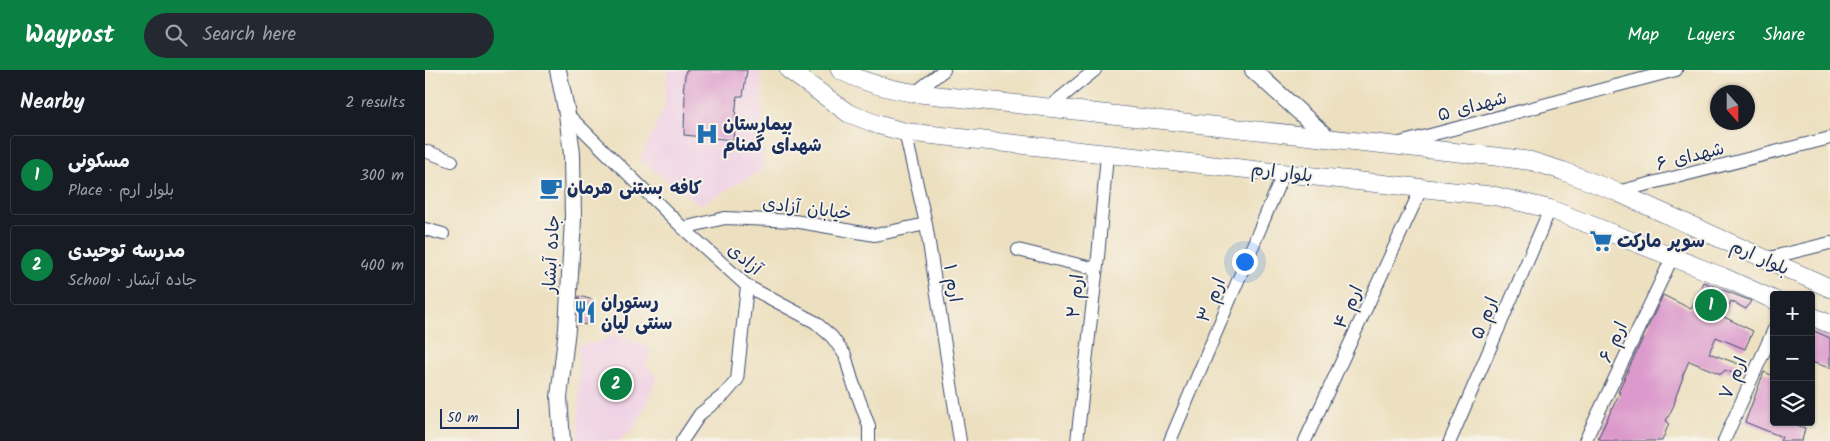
<!DOCTYPE html>
<html lang="en">
<head>
<meta charset="utf-8">
<style>
	:root { --surface:#171b24; --page:#242831; --text:#f1f3f6; --muted:#9ea1a6; --line:#363941; --accent:#0b8043 }
	body { margin:0; font-family:Kalam,"Playpen Sans Arabic",sans-serif; background:var(--page); color:var(--text) }
	.controls { position:absolute; right:15px; bottom:15px; display:grid; overflow:hidden; border-radius:5px; box-shadow:0 1px 4px #0004 }
	.controls button { width:45px; height:45px; display:grid; place-items:center; padding:0; border:0; border-bottom:1px solid var(--line); background:var(--surface); color:var(--text); font:25px sans-serif }
	.compass { position:absolute; left:1285px; top:15px; width:45px; height:45px; border-radius:50%; background:var(--surface); box-shadow:0 1px 4px #0004; rotate:159deg }
	.scale { position:absolute; left:15px; bottom:12px; width:79px; box-sizing:border-box; padding-left:5px; border:2px solid #1b2f5e; border-top:0; font-size:14px; line-height:18px; white-space:nowrap; color:#1b2f5e; -webkit-text-stroke:4px #f7f3e8; paint-order:stroke }
	.you { position:absolute; left:819px; top:191px; width:18px; height:18px; margin:-12px; border:4px solid #fff; border-radius:50%; background:#1a73e8; box-shadow:0 0 0 8px #1a73e833 }
	.badge { display:grid; place-items:center; width:32px; height:32px; border-radius:50%; background:var(--accent); color:#fff; font-size:16px; font-weight:700 }
	.pin { position:absolute; translate:-50% -50%; border:2px solid #fff; box-shadow:0 1px 5px #0006 }
	.list { margin:0; padding:0; list-style:none }
	h2 { display:flex; justify-content:space-between; align-items:center; height:65px; margin:0; padding:0 20px; font-size:21px }
	h2 small { font-size:16px; font-weight:400; color:var(--muted) }
	.list li { display:grid; grid-template-columns:32px 1fr auto; gap:15px; align-items:center; box-sizing:border-box; height:80px; margin:0 10px 10px; padding:0 10px; border:1px solid var(--line); border-radius:5px }
	.list b { display:block; font-size:19px; white-space:nowrap }
	.list p { margin:0; font-size:16px; white-space:nowrap; color:var(--muted) }
	.list em { font-size:16px; font-style:normal; color:var(--muted) }
	.icon { flex:none; width:28px; height:28px; fill:none; stroke:currentColor; stroke-width:2; stroke-linecap:round; stroke-linejoin:round }
	.map { position:relative; flex:none; width:1405px; height:371px; overflow:hidden }
	header { display:flex; align-items:center; gap:30px; box-sizing:border-box; height:70px; padding:0 25px; background:var(--accent); color:#fff }
	header strong { font-size:24px }
	nav { display:flex; gap:28px; margin-inline-start:auto; font-size:18px }
	.search { width:350px; height:45px; background:var(--page); display:flex; align-items:center; gap:12px; box-sizing:border-box; padding:0 18px; border-radius:28px; color:var(--muted); font-size:19px }
	main { display:flex }
	aside { flex:1; background:var(--surface) }
	.map>svg:first-child { display:block }
</style>
</head>
<body>
<header>
<strong>Waypost</strong>
<div class="search"><svg class="icon" aria-label="search" viewBox="0 0 24 24"><circle cx="10" cy="10" r="6"/><path d="M15 15l6 6"/></svg>Search here</div>
<nav><a>Map</a><a>Layers</a><a>Share</a></nav>
</header>
<main>
<aside>
<h2>Nearby<small>2 results</small></h2>
<ul class="list">
<li><span class="badge">1</span><div><b>مسکونی</b><p>Place · بلوار ارم</p></div><em>300 m</em></li>
<li><span class="badge">2</span><div><b>مدرسه توحیدی</b><p>School · جاده آبشار</p></div><em>400 m</em></li>
</ul>
</aside>
<div class="map">
<svg width="1405" height="371" viewBox="0 0 1405 371">
	<rect width="100%" height="100%" fill="#f7f3e8"/>
	<filter id="ink" filterUnits="userSpaceOnUse"><feTurbulence type="fractalNoise" baseFrequency=".02" numOctaves="2"/><feDisplacementMap in="SourceGraphic" scale="10" xChannelSelector="R" yChannelSelector="G"/><feConvolveMatrix kernelMatrix="1 2 1 2 8 2 1 2 1" color-interpolation-filters="sRGB"/></filter>
	<filter id="wash" filterUnits="userSpaceOnUse"><feTurbulence type="fractalNoise" baseFrequency=".0096" numOctaves="4" result="noise"/><feDisplacementMap in="SourceGraphic" scale="20" xChannelSelector="R" yChannelSelector="G"/><feGaussianBlur stdDeviation="1.12" result="paint"/><feColorMatrix in="noise" values="0 0 0 0 0 0 0 0 0 0 0 0 0 0 0 0 0 1.4 0 .05"/><feComposite in="paint" operator="in"/></filter>
	<g filter="url(#wash)">
		<rect width="100%" height="100%" fill="#ede0c0"/>
		<!-- built -->
		<g fill="#f0d0e5">
			<path d="M 242,0 L 336,0 L 339,99 L 275,135 L 215,90 L 239,38 Z"/>
			<path d="M 190,264 L 225,278 L 221,296 L 232,306 L 221,334 L 209,357 L 194,371 L 153,371 L 154,323 L 153,275 L 176,272 Z"/>
		</g>
		<g id="blocks">
			<!-- building -->
			<g fill="#dc9acc">
				<path d="M 261,0 L 322,0 L 318,26 L 312,26 L 308,70 L 259,65 L 260,21 L 258,21 Z"/>
				<path d="M 1278,212 L 1326,231 L 1321,239 L 1306,231 L 1299,247 L 1328,261 L 1320,279 L 1291,267 L 1284,283 L 1319,296 L 1314,306 L 1300,300 L 1296,304 L 1264,291 L 1257,307 L 1258,307 L 1251,326 L 1249,335 L 1241,351 L 1244,353 L 1237,371 L 1179,371 L 1173,368 L 1195,322 L 1193,322 L 1203,300 L 1238,225 L 1266,239 Z"/>
				<path d="M 154,226 L 168,230 L 167,255 L 153,254 Z"/>
				<path d="M 1389,261 L 1405,268 L 1405,298 L 1386,292 L 1386,268 Z"/>
				<path d="M 1339,302 L 1349,306 L 1349,352 L 1364,352 L 1380,358 L 1377,371 L 1355,371 L 1357,367 L 1320,352 Z"/>
			</g>
		</g>
	</g>
	<g filter="url(#ink)">
		<use href="#blocks" fill-opacity="0" stroke="#3a4a6d" stroke-width="1"/>
		<g fill="none" stroke-linecap="round" stroke-linejoin="round">
			<defs>
				<g id="minor">
					<path d="M 490,23 L 519,0"/>
					<path d="M 623,38 L 670,0"/>
					<path d="M 142,44 L 258,158 L 322,216 L 390,252 L 407,267 L 420,285 L 427,310 L 444,356 L 444,371"/>
					<path d="M 480,62 L 501,154 L 535,371"/>
					<path d="M 975,73 L 1251,0"/>
					<path d="M 0,81 L 27,91"/>
					<path d="M 1192,122 L 1405,68"/>
					<path d="M 258,158 L 300,148 L 369,151 L 450,165 L 501,154"/>
					<path d="M 0,159 L 18,164"/>
					<path d="M 593,180 L 671,199"/>
					<path d="M 1340,189 L 1405,173"/>
					<path d="M 257,371 L 275,344 L 300,324 L 312,310 L 322,216"/>
					<path d="M 652,371 L 673,187 L 682,85"/>
					<path d="M 745,371 L 859,102"/>
					<path d="M 880,371 L 997,117"/>
					<path d="M 1025,371 L 1125,139"/>
					<path d="M 1160,371 L 1247,188"/>
					<path d="M 1299,371 L 1349,259"/>
				</g>
				<g id="tertiary">
					<path d="M 133,0 L 142,44 L 147,84 L 148,149 L 142,259 L 134,327 L 137,371"/>
					<path d="M 828,0 L 903,68"/>
				</g>
				<g id="secondary">
					<path d="M 364,0 L 423,43 L 454,55 L 480,62 L 1070,126 L 1125,139 L 1298,207 L 1349,230"/>
					<path d="M 415,0 C 439,13 463,19 490,23 L 1075,87 L 1106,91 L 1138,101 L 1192,122 L 1405,218"/>
					<path d="M 1386,246 L 1405,254"/>
				</g>
			</defs>
			<!-- minor casing -->
			<use href="#minor" stroke="#3a4a6d" stroke-width="14"/>
			<!-- tertiary casing -->
			<use href="#tertiary" stroke="#3a4a6d" stroke-width="18"/>
			<!-- secondary casing -->
			<use href="#secondary" stroke="#3a4a6d" stroke-width="19"/>
			<!-- minor -->
			<use href="#minor" stroke="#fff" stroke-width="12"/>
			<!-- tertiary -->
			<use href="#tertiary" stroke="#fff" stroke-width="16"/>
			<!-- secondary -->
			<use href="#secondary" stroke="#fff" stroke-width="18"/>
		</g>
	</g>
	<!-- icons -->
	<defs>
		<symbol id="hospital-bare" viewBox="-9 -9 18 18"><path d="M-5-5h3v3.5h4V-5h3V5h-3V1.5h-4V5h-3Z" fill="#1f6fb2" stroke="#f7f3e8" stroke-width="2.5" paint-order="stroke"/></symbol>
		<symbol id="cafe-bare" viewBox="-9 -9 18 18"><path d="M-5.5-4.5H6V0H3Q3 3.5 0 3.5H-2.5Q-5.5 3.5-5.5 0ZM3-3.2v2h1.7v-2ZM-6 4.5H4V6H-6Z" fill="#1f6fb2" stroke="#f7f3e8" stroke-width="2.5" paint-order="stroke"/></symbol>
		<symbol id="supermarket-bare" viewBox="-9 -9 18 18"><path d="M-6-5.5h2.5l.6 2H6L4.5 2H-2.5L-4.4-4H-6ZM-1.5 3.2a1.3 1.3 0 1 0 .1 0ZM3 3.2a1.3 1.3 0 1 0 .1 0Z" fill="#1f6fb2" stroke="#f7f3e8" stroke-width="2.5" paint-order="stroke"/></symbol>
		<symbol id="restaurant-bare" viewBox="-9 -9 18 18"><path d="M-5-6h1v4h1v-4h1v4h1v-4h1v5L-1.5 .5V6h-2V.5L-5-1ZM5-6V6H3V1.5H1.5Q1.5-4 5-6Z" fill="#1f6fb2" stroke="#f7f3e8" stroke-width="2.5" paint-order="stroke"/></symbol>
	</defs>
	<g fill-rule="evenodd">
		<use href="#hospital-bare" x="266" y="48" width="32" height="32"/>
		<use href="#cafe-bare" x="110" y="102" width="32" height="32"/>
		<use href="#supermarket-bare" x="1160" y="155" width="32" height="32"/>
		<use href="#restaurant-bare" x="144" y="226" width="32" height="32"/>
	</g>
	<g text-anchor="middle" stroke-width="4" stroke-linejoin="round" paint-order="stroke">
		<!-- street labels -->
		<g font-size="18" fill="#1b2f5e" stroke="#f7f3e8">
			<text transform="translate(1047 36) rotate(-15)" y="6">شهدای ۵</text>
			<text transform="translate(1265 86) rotate(-14)" y="6">شهدای ۶</text>
			<text transform="translate(857 102) rotate(7)" y="6">بلوار ارم</text>
			<text transform="translate(382 138) rotate(7)" y="6">خیابان آزادی</text>
			<text transform="translate(126 184) rotate(-87)" y="6">جاده آبشار</text>
			<text transform="translate(1335 187) rotate(24)" y="6">بلوار ارم</text>
			<text transform="translate(320 189) rotate(40)" y="6">آزادی</text>
			<text transform="translate(528 213) rotate(81)" y="6">ارم ۱</text>
			<text transform="translate(650 226) rotate(-84)" y="6">ارم ۲</text>
			<text transform="translate(786 230) rotate(-67)" y="6">ارم ۳</text>
			<text transform="translate(923 237) rotate(-65)" y="6">ارم ۴</text>
			<text transform="translate(1059 248) rotate(-67)" y="6">ارم ۵</text>
			<text transform="translate(1188 272) rotate(-65)" y="6">ارم ۶</text>
			<text transform="translate(1308 308) rotate(-67)" y="6">ارم ۷</text>
		</g>
		<!-- poi labels -->
		<g font-size="18" font-weight="bold" fill="#1b2f5e" stroke="#f7f3e8" text-anchor="start">
			<text x="298" y="60">بیمارستان<tspan x="298" dy="21">شهدای گمنام</tspan></text>
			<text x="142" y="124">کافه بستنی هرمان</text>
			<text x="1192" y="177">سوپر مارکت</text>
			<text x="176" y="238">رستوران<tspan x="176" dy="21">سنتی لیان</tspan></text>
		</g>
	</g>
</svg>
<div class="controls">
<button>+</button>
<button>−</button>
<button><svg class="icon" aria-label="layers" viewBox="0 0 24 24"><path d="M12 4l9 5-9 5-9-5zM3 14l9 5 9-5"/></svg></button>
</div>
<svg class="compass" viewBox="-18 -18 36 36"><path d="M0-13l5 13h-10z" fill="#e53935"/><path d="M0 13l5-13h-10z" fill="#9ea1a6"/></svg>
<div class="scale">50 m</div>
<div class="you"></div>
<div class="pin badge" style="left:1286px;top:235px">1</div>
<div class="pin badge" style="left:191px;top:314px">2</div>
</div>
</main>
</body>
</html>
